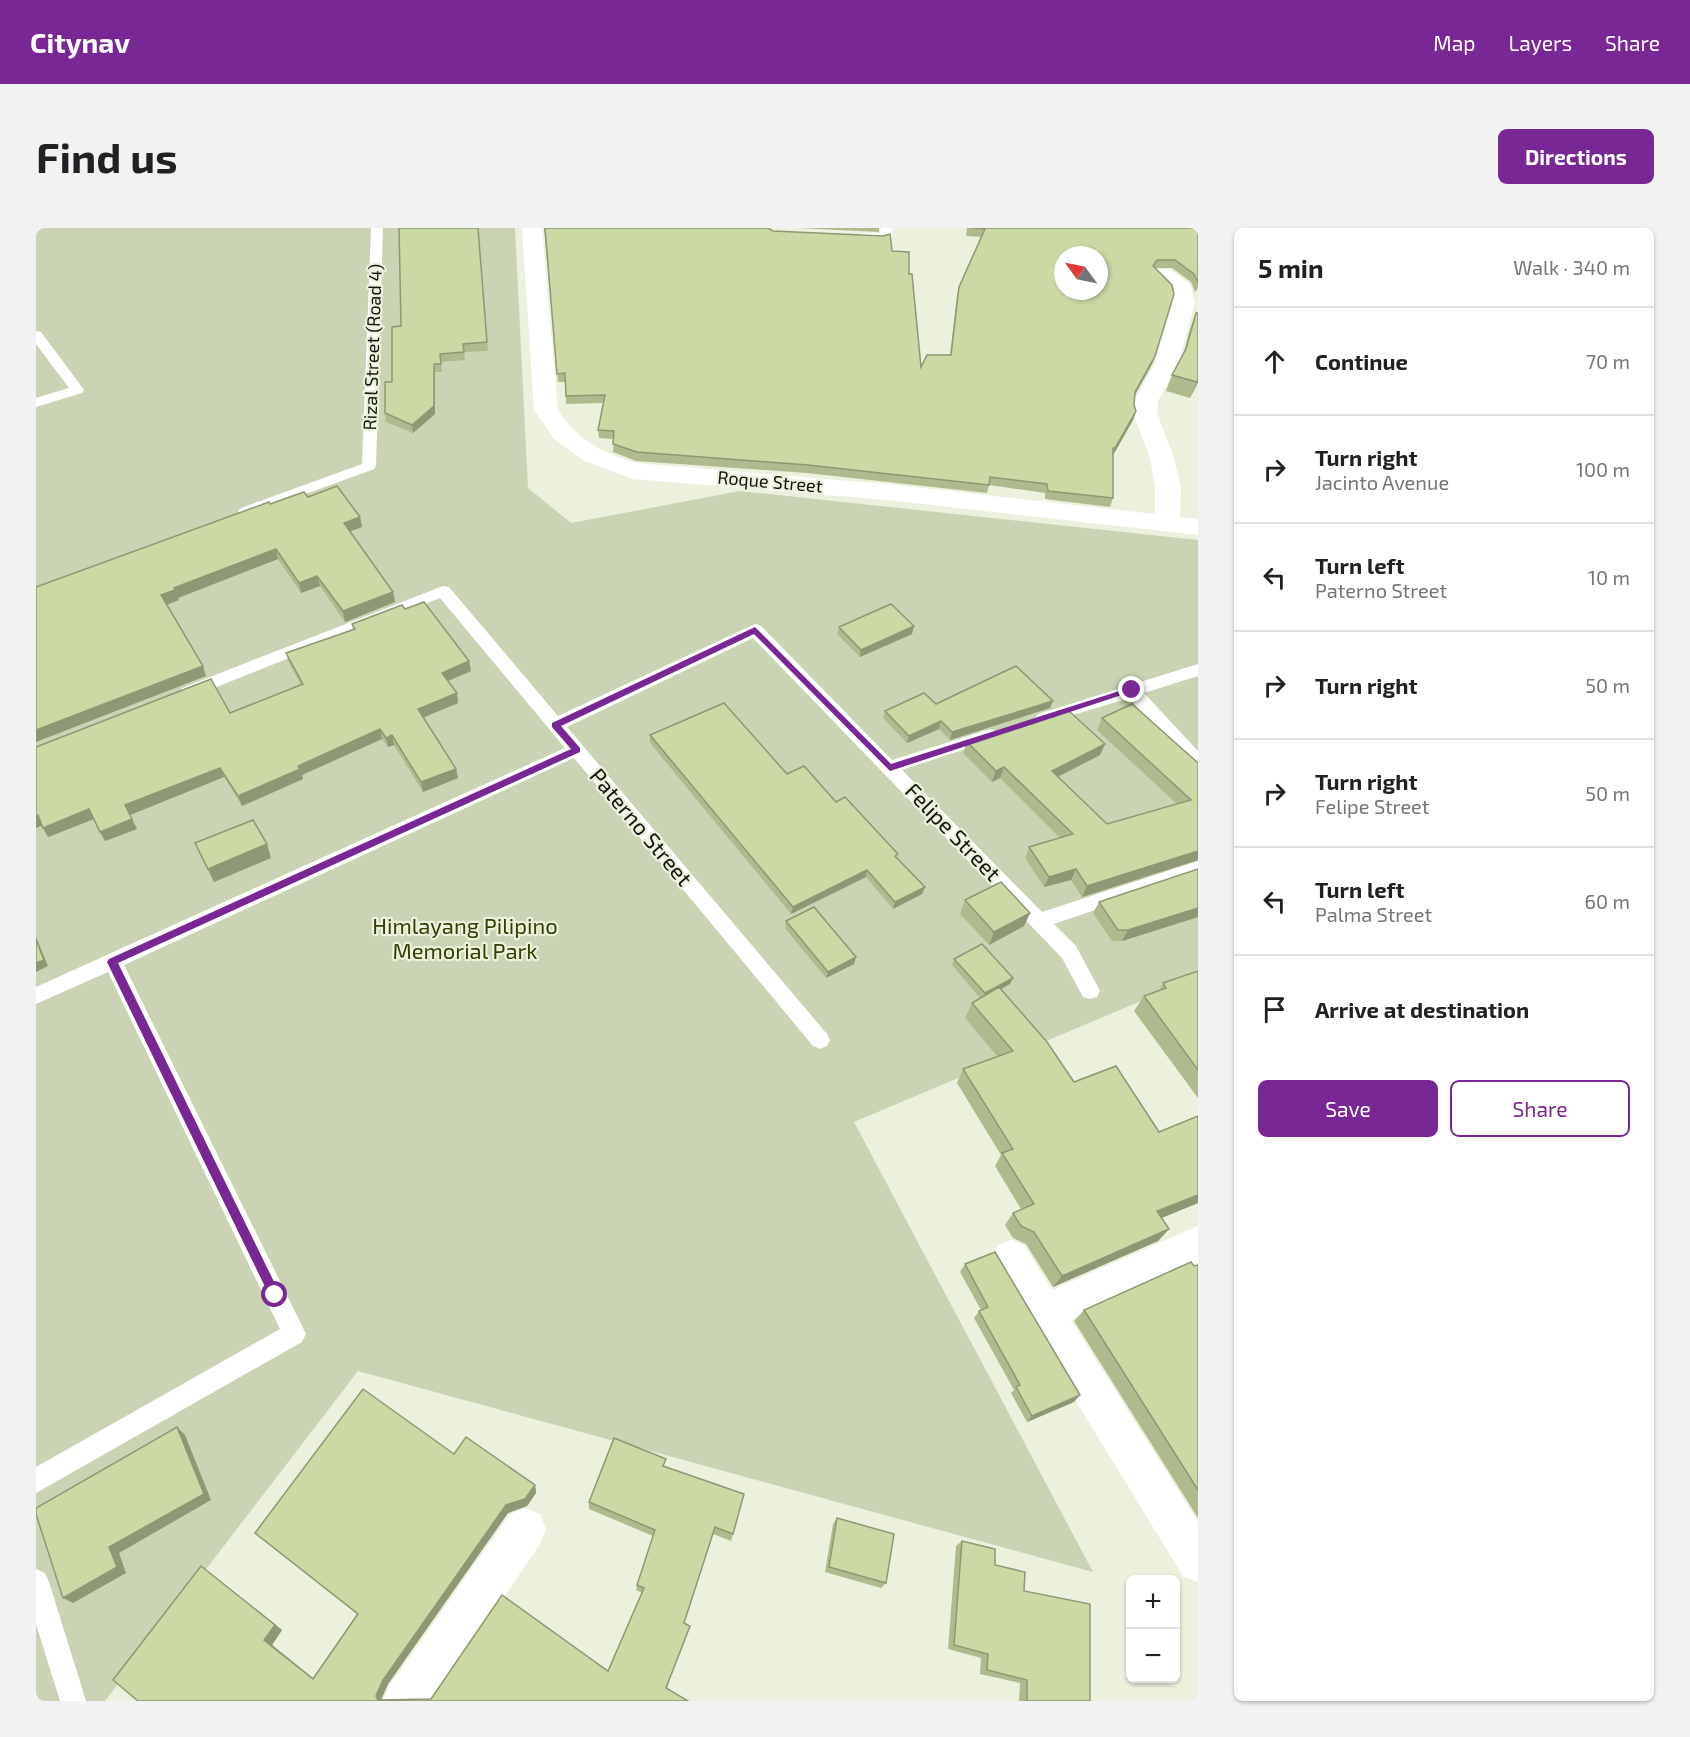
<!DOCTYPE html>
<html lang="en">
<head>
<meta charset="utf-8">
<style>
	:root { --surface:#fff; --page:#f2f2f2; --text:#202124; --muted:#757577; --line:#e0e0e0; --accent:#7a2796 }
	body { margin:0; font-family:"Exo 2",sans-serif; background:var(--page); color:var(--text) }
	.controls { position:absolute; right:18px; bottom:18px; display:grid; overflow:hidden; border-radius:9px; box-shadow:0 2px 4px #0004 }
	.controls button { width:54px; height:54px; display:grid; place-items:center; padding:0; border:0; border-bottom:2px solid var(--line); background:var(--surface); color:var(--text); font:30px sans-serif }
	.compass { position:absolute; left:1018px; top:18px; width:54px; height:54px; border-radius:50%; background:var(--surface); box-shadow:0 2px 4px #0004; rotate:303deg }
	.stop { position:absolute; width:18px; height:18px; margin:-14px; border:4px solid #7a2796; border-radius:50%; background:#fff }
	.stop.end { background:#7a2796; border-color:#fff; box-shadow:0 2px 6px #0008 }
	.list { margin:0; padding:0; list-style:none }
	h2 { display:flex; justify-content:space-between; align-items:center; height:78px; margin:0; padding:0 24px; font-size:26px }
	h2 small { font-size:20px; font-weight:400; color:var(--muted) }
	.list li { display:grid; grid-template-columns:39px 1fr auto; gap:18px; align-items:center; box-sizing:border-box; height:108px; padding:0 24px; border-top:2px solid var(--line) }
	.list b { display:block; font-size:22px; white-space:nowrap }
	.list p { margin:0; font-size:20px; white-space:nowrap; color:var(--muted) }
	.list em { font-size:20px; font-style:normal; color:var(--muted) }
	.actions { display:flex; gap:12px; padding:18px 24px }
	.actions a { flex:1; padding:14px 0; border:2px solid var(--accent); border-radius:9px; text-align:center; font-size:21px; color:var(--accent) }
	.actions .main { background:var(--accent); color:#fff }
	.icon { flex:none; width:33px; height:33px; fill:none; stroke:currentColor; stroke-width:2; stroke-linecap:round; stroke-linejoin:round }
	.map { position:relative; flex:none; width:1162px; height:1473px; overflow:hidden; border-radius:9px }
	header { display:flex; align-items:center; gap:36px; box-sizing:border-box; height:84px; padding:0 30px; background:var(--accent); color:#fff }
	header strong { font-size:28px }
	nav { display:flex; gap:33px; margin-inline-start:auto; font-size:21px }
	.intro { display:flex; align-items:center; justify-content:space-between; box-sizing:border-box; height:144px; padding:0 36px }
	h1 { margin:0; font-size:42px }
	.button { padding:15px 27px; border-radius:9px; background:var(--accent); color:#fff; font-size:21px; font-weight:700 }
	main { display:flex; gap:36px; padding:0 36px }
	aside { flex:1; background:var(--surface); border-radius:9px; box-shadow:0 2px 4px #0004 }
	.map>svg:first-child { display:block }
</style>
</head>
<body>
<header>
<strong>Citynav</strong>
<nav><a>Map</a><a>Layers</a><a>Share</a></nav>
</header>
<div class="intro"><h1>Find us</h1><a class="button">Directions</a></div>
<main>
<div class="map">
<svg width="1162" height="1473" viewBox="0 0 1162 1473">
	<rect width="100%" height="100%" fill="#ebf1dd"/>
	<!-- green -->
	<path fill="#cad3b3" d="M 0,0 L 479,0 L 492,260 L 535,295 L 704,263 L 1162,312 L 1162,749 L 818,894 L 1057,1344 L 322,1143 L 69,1473 L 0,1473 Z"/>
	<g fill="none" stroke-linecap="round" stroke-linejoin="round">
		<!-- service -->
		<g fill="#fff" fill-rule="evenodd">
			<path d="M 335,0 L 347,0 L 340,238 L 338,241 L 215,286 L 205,286 L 202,283 L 205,280 L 326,236 Z"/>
			<path d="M 845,0 L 857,0 L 854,12 L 827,13 L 821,9 L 827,5 L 844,5 Z"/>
			<path d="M 0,103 L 5,104 L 46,159 L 48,162 L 46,165 L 0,179 L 0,170 L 33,160 L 0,116 Z"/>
			<path d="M 407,358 L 413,359 L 522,488 L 719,396 L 725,398 L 856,532 L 954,501 L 960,503 L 963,507 L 960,511 L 866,542 L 1006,684 L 1162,633 L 1162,647 L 1018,696 L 1040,718 L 1064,763 L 1061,769 L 1054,771 L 1047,769 L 1026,730 L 717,410 L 531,499 L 791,806 L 794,812 L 791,818 L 784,821 L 777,818 L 538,530 L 88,737 L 270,1106 L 266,1114 L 0,1265 L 0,1239 L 244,1101 L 72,744 L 0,776 L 0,759 L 529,520 L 404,370 L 158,468 L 146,468 L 144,464 L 146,460 Z"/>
			<path d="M 1162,436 L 1162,448 L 1108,465 L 1162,523 L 1162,541 L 1156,539 L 1093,470 L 1008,496 L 1002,494 L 999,490 L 1002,486 Z"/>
			<path d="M 0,1341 L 9,1345 L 13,1354 L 50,1473 L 24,1473 L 0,1396 Z"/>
		</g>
		<!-- minor -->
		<g fill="#fff" fill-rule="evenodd">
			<path d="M 486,0 L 506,0 L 522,182 C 540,212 568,225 600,235 L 851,256 L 1119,286 L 1119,260 L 1114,230 L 1097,185 L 1098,173 L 1118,137 L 1137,74 L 1135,64 L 1116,47 L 1119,42 L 1127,41 L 1135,42 L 1154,56 L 1159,74 L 1142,137 L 1122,173 L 1121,185 L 1138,230 L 1145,260 L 1144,289 L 1162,291 L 1162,307 L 851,272 L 597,251 L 549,233 L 518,211 L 498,182 Z"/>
			<path d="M 1162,998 L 1162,1035 L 1035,1092 L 1162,1294 L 1162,1354 L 1147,1348 L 994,1098 L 956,1030 L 962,1017 L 975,1012 L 988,1017 L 1016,1062 Z"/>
			<path d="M 489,1280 L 504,1286 L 510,1301 L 504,1316 L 397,1473 L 347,1473 L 354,1457 L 474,1286 Z"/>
		</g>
	</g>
	<!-- wall -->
	<g fill="#afbb8e">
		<path d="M 442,0 L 452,123 L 428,124 L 429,132 L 405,134 L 406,144 L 399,144 L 399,186 L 377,205 L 350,194 L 349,185 L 356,154 L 365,98 Z"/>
		<path d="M 508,0 L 735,0 L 734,1 L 737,3 L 856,23 L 873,46 L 885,139 L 914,127 L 921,67 L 923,59 L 946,9 L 930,8 L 931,0 L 1162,0 L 1162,60 L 1159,64 L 1155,54 L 1136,40 L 1119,40 L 1119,128 L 1116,136 L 1099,167 L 1097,192 L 1077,227 L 1077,270 L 1074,279 L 1009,271 L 1009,265 L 953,257 L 951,265 L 771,245 L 600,233 L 577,224 L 578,211 L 563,210 L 562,202 L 567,175 L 530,176 L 529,154 L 522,154 Z"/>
		<path d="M 763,0 L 843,0 L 843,4 Z"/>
		<path d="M 1160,85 L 1162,85 L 1162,154 L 1154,170 L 1130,163 L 1136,147 L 1147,127 L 1154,101 Z"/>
		<path d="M 272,269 L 324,289 L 326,299 L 314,303 L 357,364 L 359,374 L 309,394 L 284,358 L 265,365 L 242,331 L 142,370 L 143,372 L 131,377 L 170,448 L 0,359 L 234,276 Z"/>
		<path d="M 369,381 L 435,443 L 412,453 L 421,465 L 422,475 L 387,489 L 420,541 L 422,550 L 387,564 L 358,517 L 352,519 L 346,511 L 266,547 L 267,551 L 206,578 L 188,549 L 94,587 L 101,601 L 69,613 L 58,591 L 12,609 L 6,597 L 0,600 L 0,519 L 194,485 L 265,457 L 253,435 L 250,425 L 317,402 L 316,396 Z"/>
		<path d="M 803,399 L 876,406 L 824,429 L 801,406 Z"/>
		<path d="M 900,476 L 1014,480 L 914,512 L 903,501 L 871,515 L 847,490 L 849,483 Z"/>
		<path d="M 1066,490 L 1162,535 L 1162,632 L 1046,669 L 1035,652 L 1008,659 L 989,630 L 993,619 L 1024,610 L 964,550 L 956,554 L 927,525 L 931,514 L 1069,516 L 1064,527 L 1022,549 L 1071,596 L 1141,576 L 1061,502 Z"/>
		<path d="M 614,507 L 751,546 L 800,574 L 861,630 L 886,666 L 857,681 L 830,649 L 755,686 L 614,515 Z"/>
		<path d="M 159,615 L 235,630 L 178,654 L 165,629 Z"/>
		<path d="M 1162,641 L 1162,689 L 1086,713 L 1076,713 L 1057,685 L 1063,674 Z"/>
		<path d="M 929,672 L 994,685 L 988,698 L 953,717 L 924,686 Z"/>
		<path d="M 750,693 L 818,736 L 790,750 L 749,700 Z"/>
		<path d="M 918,731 L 974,756 L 965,761 L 1038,854 L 1123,904 L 1162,888 L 1162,975 L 1125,990 L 1133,1001 L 1122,1013 L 1017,1059 L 990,1016 L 977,1010 L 969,997 L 977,985 L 985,981 L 959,938 L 965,927 L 921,855 L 927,841 L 962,829 L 929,790 L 936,775 L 944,770 L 916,737 Z"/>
		<path d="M 1162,743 L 1162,870 L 1098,783 L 1108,768 L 1123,763 L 1127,755 Z"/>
		<path d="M 929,1036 L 1038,1174 L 991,1194 L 975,1165 L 978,1162 L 938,1090 L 943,1083 L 945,1082 L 924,1044 Z"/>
		<path d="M 1162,1037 L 1162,1290 L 1038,1093 L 1048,1082 Z"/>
		<path d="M 418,1226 L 499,1257 L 500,1265 L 491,1278 L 472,1285 L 352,1456 L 345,1472 L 395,1471 L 572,1443 L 606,1365 L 600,1362 L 601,1357 L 617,1308 L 553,1281 L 553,1274 L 629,1239 L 697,1306 L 695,1313 L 677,1306 L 648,1395 L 631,1461 L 652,1473 L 102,1473 L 165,1338 L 246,1402 L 236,1417 L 277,1450 L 321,1386 L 219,1305 Z"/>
		<path d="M 801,1290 L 850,1355 L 845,1360 L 789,1344 L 797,1296 Z"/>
		<path d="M 926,1313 L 959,1337 L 988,1363 L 1054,1473 L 983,1473 L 984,1455 L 944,1446 L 945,1430 L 912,1421 L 920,1318 Z"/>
	</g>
	<!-- shaded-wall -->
	<g fill="#8e9874">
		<path d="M 1119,128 L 1116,136 L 1096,172 L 1099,164 Z"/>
		<path d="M 398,136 L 399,144 L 399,186 L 377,205 L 376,197 Z"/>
		<path d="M 1162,151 L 1162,154 L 1154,170 Z"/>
		<path d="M 1100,183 L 1097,192 L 1076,229 L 1079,220 Z"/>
		<path d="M 324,289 L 326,299 L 310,305 L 308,295 Z"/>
		<path d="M 240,321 L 242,331 L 142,370 L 143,372 L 129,377 L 125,367 L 138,360 Z"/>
		<path d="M 281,348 L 284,358 L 265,365 L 263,355 Z"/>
		<path d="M 357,364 L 359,374 L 309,394 L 307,383 Z"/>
		<path d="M 878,398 L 876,406 L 824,429 L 825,422 Z"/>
		<path d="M 433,433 L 435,443 L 407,455 L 406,445 Z"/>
		<path d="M 167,438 L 170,448 L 0,514 L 0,502 Z"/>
		<path d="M 421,465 L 422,475 L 384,491 L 382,481 Z"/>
		<path d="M 1017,473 L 1014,480 L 914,512 L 916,504 Z"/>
		<path d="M 905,493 L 903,501 L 871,515 L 873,508 Z"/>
		<path d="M 344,501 L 346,511 L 266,547 L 267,551 L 206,578 L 202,568 L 262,538 Z"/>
		<path d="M 356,507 L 358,517 L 352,519 L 350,510 Z"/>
		<path d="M 1069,516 L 1064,527 L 1011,554 L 1016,543 Z"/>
		<path d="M 968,539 L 964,550 L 956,554 L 960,543 Z"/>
		<path d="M 184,540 L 188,549 L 94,587 L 89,577 Z"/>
		<path d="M 420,541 L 422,550 L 387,564 L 385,554 Z"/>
		<path d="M 53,581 L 58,591 L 12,609 L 7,600 Z"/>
		<path d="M 2,587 L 7,597 L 0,600 L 0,588 Z"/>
		<path d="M 96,591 L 101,601 L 69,613 L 64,604 Z"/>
		<path d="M 231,616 L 235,630 L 178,654 L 172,641 Z"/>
		<path d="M 1162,623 L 1162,632 L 1046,669 L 1051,658 Z"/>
		<path d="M 1040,641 L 1035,652 L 1008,659 L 1013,649 Z"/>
		<path d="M 831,642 L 830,649 L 755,686 L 757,679 Z"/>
		<path d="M 889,659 L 886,666 L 857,681 L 859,674 Z"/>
		<path d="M 1162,680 L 1162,689 L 1086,713 L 1092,702 Z"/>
		<path d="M 994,685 L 988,698 L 953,717 L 958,704 Z"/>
		<path d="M 0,709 L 12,738 L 0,744 Z"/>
		<path d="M 820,729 L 818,736 L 790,750 L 792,744 Z"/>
		<path d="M 977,750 L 974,756 L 946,772 L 949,765 Z"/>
		<path d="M 1162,967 L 1162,975 L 1111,996 L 1121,983 Z"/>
		<path d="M 1133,1001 L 1122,1013 L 1017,1059 L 1026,1048 Z"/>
		<path d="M 1044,1167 L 1038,1174 L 991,1194 L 996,1188 Z"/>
		<path d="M 141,1199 L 149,1207 L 175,1272 L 83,1325 L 90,1345 L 37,1375 L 27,1370 L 73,1319 Z"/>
		<path d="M 499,1257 L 500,1265 L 491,1278 L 472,1285 L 352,1456 L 345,1472 L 342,1472 L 340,1468 L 347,1452 L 470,1277 Z"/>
		<path d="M 165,1338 L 246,1402 L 236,1417 L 283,1455 L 277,1451 L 228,1412 Z"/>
	</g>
	<!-- building -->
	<g fill="#cbd9a5" stroke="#8e9874" stroke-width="1.5" fill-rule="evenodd">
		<path d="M 363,0 L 442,0 L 451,114 L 427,116 L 428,124 L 404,126 L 405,136 L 398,136 L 398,178 L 376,197 L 349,185 L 349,154 L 356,154 L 356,99 L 365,98 Z"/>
		<path d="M 509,0 L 732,0 L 737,3 L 847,8 L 854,6 L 856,23 L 873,24 L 873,46 L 876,46 L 885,139 L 891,127 L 915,127 L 923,59 L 949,1 L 937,0 L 1162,0 L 1162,55 L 1158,46 L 1139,32 L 1121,32 L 1117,38 L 1136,57 L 1138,66 L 1119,128 L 1099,164 L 1098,177 L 1100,183 L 1079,220 L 1077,220 L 1077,270 L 1012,263 L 1011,256 L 954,249 L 953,257 L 772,237 L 601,224 L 577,216 L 578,203 L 562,202 L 569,167 L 530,168 L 529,145 L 521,146 ZM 1027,27 L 1063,27 L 1063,63 L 1027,63 Z"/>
		<path d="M 1160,85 L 1162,85 L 1162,151 L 1161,154 L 1136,147 L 1150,121 Z"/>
		<path d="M 301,258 L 324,289 L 308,295 L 357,364 L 307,383 L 281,348 L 263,355 L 240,321 L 138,360 L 139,362 L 125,367 L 167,438 L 0,502 L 0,359 L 233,274 L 234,276 L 268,264 L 272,269 Z"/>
		<path d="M 388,374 L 433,433 L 406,445 L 421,465 L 382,481 L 420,541 L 385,554 L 356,507 L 350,510 L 344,501 L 262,538 L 264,541 L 202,568 L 184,540 L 89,577 L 96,591 L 64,604 L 53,581 L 7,600 L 2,587 L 0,588 L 0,519 L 175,451 L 194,485 L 267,456 L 250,425 L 319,401 L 316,396 L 366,377 L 369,381 Z"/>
		<path d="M 855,376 L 878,398 L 825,422 L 803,399 Z"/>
		<path d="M 980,438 L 1017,473 L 916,504 L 905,493 L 873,508 L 849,483 L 888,465 L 900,476 Z"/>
		<path d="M 688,475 L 751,546 L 768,538 L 800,574 L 809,569 L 862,626 L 859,628 L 889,659 L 859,674 L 831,642 L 757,679 L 614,507 Z"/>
		<path d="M 1096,476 L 1162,535 L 1162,623 L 1051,658 L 1040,641 L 1013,649 L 993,619 L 1037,606 L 968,539 L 960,543 L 931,514 L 1032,482 L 1069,516 L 1016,543 L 1071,596 L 1155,572 L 1066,490 Z"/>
		<path d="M 217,592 L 231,616 L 172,641 L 159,615 Z"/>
		<path d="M 1162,641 L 1162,680 L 1092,702 L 1082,702 L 1063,674 Z"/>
		<path d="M 965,654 L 994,685 L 958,704 L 929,672 Z"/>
		<path d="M 778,679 L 820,729 L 792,744 L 750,693 Z"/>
		<path d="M 0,712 L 8,732 L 0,735 Z"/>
		<path d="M 946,716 L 977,750 L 949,765 L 918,731 Z"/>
		<path d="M 1162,743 L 1162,842 L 1108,768 L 1130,760 L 1127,755 Z"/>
		<path d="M 963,759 L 1011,814 L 1038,854 L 1080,838 L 1123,904 L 1162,888 L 1162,967 L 1121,983 L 1133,1001 L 1026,1048 L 998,1004 L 985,998 L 977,985 L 998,976 L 966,925 L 977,921 L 927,841 L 977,823 L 936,775 Z"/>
		<path d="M 959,1024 L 1044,1167 L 996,1188 L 980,1159 L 984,1157 L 943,1083 L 952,1079 L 929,1036 Z"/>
		<path d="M 1155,1034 L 1158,1038 L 1162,1037 L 1162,1262 L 1048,1082 Z"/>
		<path d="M 327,1161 L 418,1226 L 430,1209 L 499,1257 L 489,1271 L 470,1277 L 347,1452 L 340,1468 L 342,1472 L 395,1471 L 466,1367 L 572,1443 L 608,1360 L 601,1357 L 619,1302 L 553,1274 L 578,1210 L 630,1231 L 627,1238 L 708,1266 L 697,1306 L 679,1299 L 648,1395 L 654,1398 L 630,1460 L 652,1473 L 102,1473 L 77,1452 L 165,1338 L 239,1397 L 228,1412 L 277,1451 L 322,1386 L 219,1305 Z"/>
		<path d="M 141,1199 L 168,1266 L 73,1319 L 81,1339 L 27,1370 L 0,1286 L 0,1280 Z"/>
		<path d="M 801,1290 L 858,1306 L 850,1355 L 793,1339 Z"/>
		<path d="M 926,1313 L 959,1321 L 959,1337 L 989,1344 L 988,1363 L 1054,1376 L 1054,1473 L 991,1473 L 991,1452 L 951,1442 L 952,1426 L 918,1417 Z"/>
	</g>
	<!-- route -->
	<path fill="#7a2796" d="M 719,399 L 855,536 L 1093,460 L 1101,462 L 854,543 L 718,406 L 525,498 L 544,520 L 544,524 L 82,735 L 243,1064 L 243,1071 L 235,1071 L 71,734 L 73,731 L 535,521 L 516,499 L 516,495 Z"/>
	<g text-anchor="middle" stroke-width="4.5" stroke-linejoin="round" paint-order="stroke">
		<!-- far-street labels -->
		<g font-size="18" fill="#13150e" stroke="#ebf1dd">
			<text transform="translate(337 119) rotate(-88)" y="6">Rizal Street (Road 4)</text>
			<text transform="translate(734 254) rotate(5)" y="6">Roque Street</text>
		</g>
		<!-- street labels -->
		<g font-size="22" fill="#13150e" stroke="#ebf1dd">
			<text transform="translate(605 599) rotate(50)" y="8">Paterno Street</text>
			<text transform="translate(917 604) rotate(46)" y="8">Felipe Street</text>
		</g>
		<!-- park labels -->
		<g font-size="22" fill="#333e01" stroke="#ebf1dd">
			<text x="429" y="706">Himlayang Pilipino<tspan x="429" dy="25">Memorial Park</tspan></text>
		</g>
	</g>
</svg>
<div class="controls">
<button>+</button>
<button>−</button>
</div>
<svg class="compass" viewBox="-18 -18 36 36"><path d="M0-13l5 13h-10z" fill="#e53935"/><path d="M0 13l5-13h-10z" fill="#757577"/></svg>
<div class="stop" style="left:239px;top:1067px"></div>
<div class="stop end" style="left:1096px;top:462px"></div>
</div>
<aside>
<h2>5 min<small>Walk · 340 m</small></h2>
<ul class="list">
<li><svg class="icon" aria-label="ahead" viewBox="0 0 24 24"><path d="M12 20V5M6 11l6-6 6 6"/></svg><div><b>Continue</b></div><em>70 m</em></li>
<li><svg class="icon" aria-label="right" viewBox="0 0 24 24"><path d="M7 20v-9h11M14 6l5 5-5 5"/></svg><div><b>Turn right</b><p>Jacinto Avenue</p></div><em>100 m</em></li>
<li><svg class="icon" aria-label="left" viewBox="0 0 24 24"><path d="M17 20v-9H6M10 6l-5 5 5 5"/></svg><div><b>Turn left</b><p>Paterno Street</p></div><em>10 m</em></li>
<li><svg class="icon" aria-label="right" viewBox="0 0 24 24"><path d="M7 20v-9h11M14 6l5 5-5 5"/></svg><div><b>Turn right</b></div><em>50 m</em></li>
<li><svg class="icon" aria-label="right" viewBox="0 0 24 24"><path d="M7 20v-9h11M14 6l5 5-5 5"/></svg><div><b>Turn right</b><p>Felipe Street</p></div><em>50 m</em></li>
<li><svg class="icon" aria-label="left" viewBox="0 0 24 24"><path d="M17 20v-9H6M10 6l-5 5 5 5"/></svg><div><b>Turn left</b><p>Palma Street</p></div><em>60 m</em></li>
<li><svg class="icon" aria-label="arrive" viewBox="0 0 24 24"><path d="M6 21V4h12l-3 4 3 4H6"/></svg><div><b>Arrive at destination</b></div></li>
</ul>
<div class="actions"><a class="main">Save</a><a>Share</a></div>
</aside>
</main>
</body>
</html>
